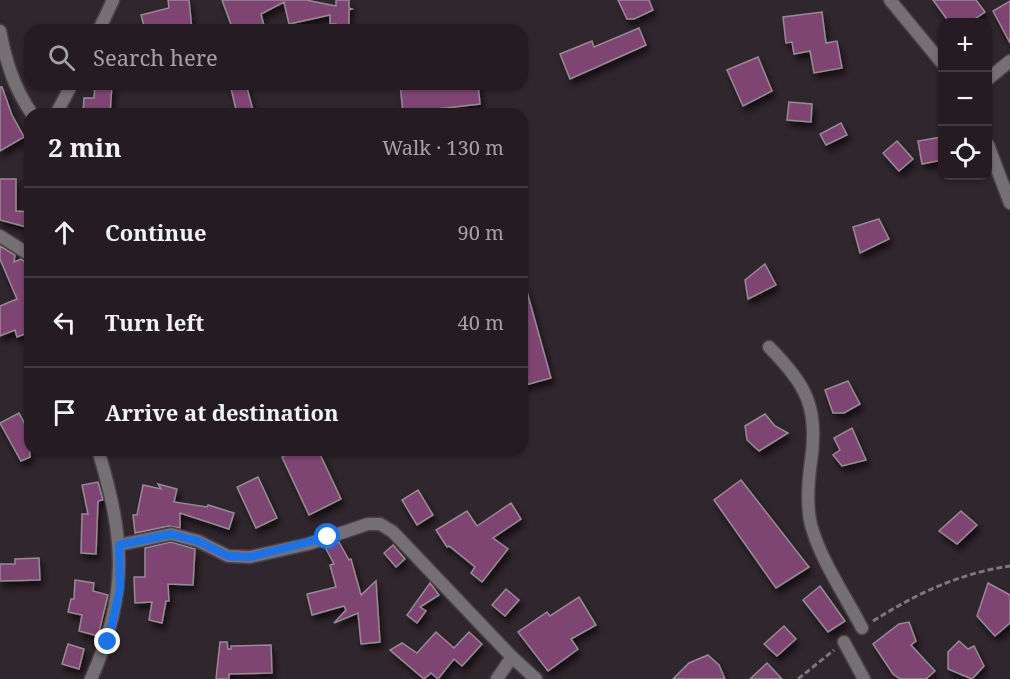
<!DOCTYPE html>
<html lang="en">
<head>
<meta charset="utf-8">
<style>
	:root { --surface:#241c22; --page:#30292f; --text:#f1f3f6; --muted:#a3a1a5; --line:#413a40 }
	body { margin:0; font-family:"Noto Serif",serif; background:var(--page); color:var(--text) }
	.controls { position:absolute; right:18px; top:18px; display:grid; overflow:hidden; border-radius:12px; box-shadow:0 2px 4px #0004 }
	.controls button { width:54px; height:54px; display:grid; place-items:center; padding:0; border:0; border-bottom:2px solid var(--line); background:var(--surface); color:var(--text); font:30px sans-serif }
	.stop { position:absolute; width:18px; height:18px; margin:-14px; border:4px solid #1a73e8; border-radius:50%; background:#fff }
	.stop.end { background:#1a73e8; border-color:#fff; box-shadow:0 2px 6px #0008 }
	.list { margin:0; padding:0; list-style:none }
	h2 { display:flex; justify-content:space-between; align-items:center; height:78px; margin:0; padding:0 24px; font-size:26px }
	h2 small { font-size:20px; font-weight:400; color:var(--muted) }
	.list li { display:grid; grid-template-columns:39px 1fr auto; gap:18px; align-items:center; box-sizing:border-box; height:90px; padding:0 24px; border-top:2px solid var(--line) }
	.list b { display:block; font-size:22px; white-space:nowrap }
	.list em { font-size:20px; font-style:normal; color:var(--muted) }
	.icon { flex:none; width:33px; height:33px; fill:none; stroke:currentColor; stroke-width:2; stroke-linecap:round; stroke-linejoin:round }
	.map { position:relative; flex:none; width:1010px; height:679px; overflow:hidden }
	.search { position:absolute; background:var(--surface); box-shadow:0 2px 4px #0004; left:24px; top:24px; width:504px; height:66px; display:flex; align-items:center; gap:15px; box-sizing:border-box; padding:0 21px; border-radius:18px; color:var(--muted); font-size:22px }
	.panel { position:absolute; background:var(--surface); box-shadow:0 2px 4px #0004; left:24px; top:108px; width:504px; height:348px; border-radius:18px }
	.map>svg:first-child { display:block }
</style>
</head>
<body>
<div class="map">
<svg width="1010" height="679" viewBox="0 0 1010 679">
	<defs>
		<filter id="shadow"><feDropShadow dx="3" dy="5.5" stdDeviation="3" flood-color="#0009"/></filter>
	</defs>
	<rect width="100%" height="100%" fill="#30262d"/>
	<!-- building -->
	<g fill="#7e4573" stroke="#968a93" stroke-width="1.5" filter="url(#shadow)">
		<path d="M 168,0 L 189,0 L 192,30 L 175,30 L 175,27 L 145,30 L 141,15 L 169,8 Z"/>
		<path d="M 222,0 L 306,0 L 336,6 L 336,0 L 349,0 L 349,8 L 352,9 L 349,10 L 349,28 L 336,28 L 336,24 L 330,24 L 330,15 L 289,24 L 284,2 L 261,14 L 265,30 L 233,30 Z"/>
		<path d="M 618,0 L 649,0 L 653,10 L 634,19 L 627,19 Z"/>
		<path d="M 933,0 L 976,0 L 985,12 L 970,22 L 949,22 Z"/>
		<path d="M 1010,1 L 1010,43 L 993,11 Z"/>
		<path d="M 822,12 L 826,43 L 837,41 L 842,68 L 814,73 L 810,51 L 794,54 L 792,42 L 786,43 L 783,17 Z"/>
		<path d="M 639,28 L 646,45 L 570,79 L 560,54 L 592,41 L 594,47 Z"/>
		<path d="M 758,57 L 772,91 L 743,106 L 727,70 Z"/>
		<path d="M 95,84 L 112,84 L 110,114 L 83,114 L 84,98 L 94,98 Z"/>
		<path d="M 230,84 L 246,84 L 254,114 L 237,114 Z"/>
		<path d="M 400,84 L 478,84 L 480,104 L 403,113 Z"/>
		<path d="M 0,87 L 2,87 L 12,115 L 24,137 L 0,151 Z"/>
		<path d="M 789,102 L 812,104 L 811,122 L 787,120 Z"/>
		<path d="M 841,123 L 847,135 L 826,145 L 820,134 Z"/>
		<path d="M 942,137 L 942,160 L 922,164 L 918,141 Z"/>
		<path d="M 897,141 L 913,159 L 899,171 L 883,153 Z"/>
		<path d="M 0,179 L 16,179 L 16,211 L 30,212 L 30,228 L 0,220 Z"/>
		<path d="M 879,219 L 889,239 L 860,253 L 853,227 Z"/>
		<path d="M 0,246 L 15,255 L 14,262 L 21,259 L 25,262 L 30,273 L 30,332 L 17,337 L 15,330 L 0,336 L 0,306 L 17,299 L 0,259 Z"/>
		<path d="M 765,264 L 776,285 L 748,299 L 745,280 Z"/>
		<path d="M 522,288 L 526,288 L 551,378 L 522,386 Z"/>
		<path d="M 848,381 L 860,404 L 844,413 L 833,413 L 825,390 Z"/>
		<path d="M 19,413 L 30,434 L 30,457 L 21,461 L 0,423 Z"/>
		<path d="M 765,414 L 775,426 L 788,433 L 759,451 L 747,440 L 745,426 Z"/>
		<path d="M 852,428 L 866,460 L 842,466 L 833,455 L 840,450 L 834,438 Z"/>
		<path d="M 296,450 L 318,450 L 341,499 L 309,515 L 282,457 Z"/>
		<path d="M 258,477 L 277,518 L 256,528 L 237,487 Z"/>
		<path d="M 741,480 L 809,567 L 776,588 L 714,500 Z"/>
		<path d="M 98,482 L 103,500 L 98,501 L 96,554 L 81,553 L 82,514 L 88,514 L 82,485 Z"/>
		<path d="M 158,484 L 177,489 L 174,502 L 207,507 L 208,505 L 234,513 L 229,529 L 180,513 L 180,528 L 169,526 L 135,533 L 133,515 L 137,515 L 143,485 L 161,489 Z"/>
		<path d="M 418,490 L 433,515 L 417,525 L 402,500 Z"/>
		<path d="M 511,503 L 521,519 L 493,538 L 508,549 L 482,582 L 471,573 L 475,567 L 449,546 L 447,547 L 436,530 L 467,511 L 477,526 Z"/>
		<path d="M 961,511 L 977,525 L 957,544 L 939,531 Z"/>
		<path d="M 171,542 L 195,549 L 193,585 L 168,584 L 169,601 L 166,601 L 162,623 L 149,620 L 152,602 L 135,603 L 134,577 L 145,577 L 145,548 Z"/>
		<path d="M 339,542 L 349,560 L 351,559 L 361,595 L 376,581 L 380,642 L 361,644 L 358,613 L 334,623 L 346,610 L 344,606 L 312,615 L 307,594 L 336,587 L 330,565 L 334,564 L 325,547 Z"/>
		<path d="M 393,545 L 405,559 L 396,567 L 384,553 Z"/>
		<path d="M 39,558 L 40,580 L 0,581 L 0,564 L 15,564 L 15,559 Z"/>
		<path d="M 75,580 L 94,583 L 93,591 L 108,595 L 98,636 L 79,631 L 82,615 L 68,612 L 71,599 L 74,599 Z"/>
		<path d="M 430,583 L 439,595 L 420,607 L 426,611 L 417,623 L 407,615 Z"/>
		<path d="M 988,583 L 1010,595 L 1010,623 L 995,636 L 977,616 Z"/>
		<path d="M 820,586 L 845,621 L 828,632 L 803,600 Z"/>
		<path d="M 506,589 L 519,600 L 505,616 L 492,605 Z"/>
		<path d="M 579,597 L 596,625 L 571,639 L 578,649 L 548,671 L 518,632 L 547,612 L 550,616 Z"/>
		<path d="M 909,622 L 916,641 L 911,645 L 935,671 L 926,679 L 900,679 L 893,674 L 873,644 L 899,624 Z"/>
		<path d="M 784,626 L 796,639 L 777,656 L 764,644 Z"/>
		<path d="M 436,632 L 454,648 L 469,632 L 482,644 L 462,666 L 454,659 L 438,679 L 431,673 L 424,679 L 390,650 L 402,643 L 417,653 Z"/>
		<path d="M 959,641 L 968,649 L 974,646 L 984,666 L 972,679 L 948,669 L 948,652 Z"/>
		<path d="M 220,642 L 227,642 L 228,649 L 231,649 L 231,646 L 271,645 L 272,673 L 229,674 L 229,679 L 216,679 Z"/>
		<path d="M 68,644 L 84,649 L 79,669 L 62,664 Z"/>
		<path d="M 708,655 L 719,665 L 725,679 L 673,679 L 689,663 Z"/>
		<path d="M 767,663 L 782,679 L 750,679 Z"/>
	</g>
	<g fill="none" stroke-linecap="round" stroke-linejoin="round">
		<defs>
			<g id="minor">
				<path d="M 890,0 L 942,63"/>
				<path d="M 99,30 L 113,0"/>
				<path d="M 0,31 C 6,62 14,88 32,114"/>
				<path d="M 988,79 L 1010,61"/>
				<path d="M 56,114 L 72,84"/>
				<path d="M 988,145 L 1010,203"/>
				<path d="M 0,236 L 30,255"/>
				<path d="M 769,347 C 806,385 819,407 811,461 C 808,482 806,504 811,525 C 821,561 845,595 862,628"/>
				<path d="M 119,545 L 171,534 L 198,541 L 228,556 L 250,557 L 308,544 L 368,524 L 380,524 L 393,532 L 512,657 L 536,679"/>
				<path d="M 844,642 L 864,679"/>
				<path d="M 91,679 C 129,594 125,538 98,450"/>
				<path d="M 497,679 L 512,657"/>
			</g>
		</defs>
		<!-- minor casing -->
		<use href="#minor" stroke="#4b4148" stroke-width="15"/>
		<!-- path -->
		<g stroke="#7f767c" stroke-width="3" stroke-dasharray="6 3" stroke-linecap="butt">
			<path d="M 873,621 C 918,593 957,574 1010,566"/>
			<path d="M 798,679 L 834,650"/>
		</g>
		<!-- minor -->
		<use href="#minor" stroke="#757073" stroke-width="12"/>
	</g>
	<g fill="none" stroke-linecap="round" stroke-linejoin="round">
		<!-- route -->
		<path stroke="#1a73e8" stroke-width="8" d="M 108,642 L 120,588 L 119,545 L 171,534 L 198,541 L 228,556 L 250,557 L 328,537"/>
	</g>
</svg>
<div class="controls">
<button>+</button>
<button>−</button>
<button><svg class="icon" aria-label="locate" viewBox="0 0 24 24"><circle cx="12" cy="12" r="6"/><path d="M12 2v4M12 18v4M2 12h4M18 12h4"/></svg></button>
</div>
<div class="stop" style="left:328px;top:537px"></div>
<div class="stop end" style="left:108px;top:642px"></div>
<div class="search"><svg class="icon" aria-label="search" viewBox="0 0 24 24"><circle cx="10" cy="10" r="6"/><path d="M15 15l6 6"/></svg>Search here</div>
<section class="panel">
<h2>2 min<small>Walk · 130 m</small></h2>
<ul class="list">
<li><svg class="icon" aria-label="ahead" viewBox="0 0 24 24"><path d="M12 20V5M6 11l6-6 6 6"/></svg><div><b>Continue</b></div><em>90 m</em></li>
<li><svg class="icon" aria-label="left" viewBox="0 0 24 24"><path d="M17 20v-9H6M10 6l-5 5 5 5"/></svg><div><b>Turn left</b></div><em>40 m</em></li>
<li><svg class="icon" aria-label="arrive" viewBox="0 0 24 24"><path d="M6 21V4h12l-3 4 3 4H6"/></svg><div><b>Arrive at destination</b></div></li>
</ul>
</section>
</div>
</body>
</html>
